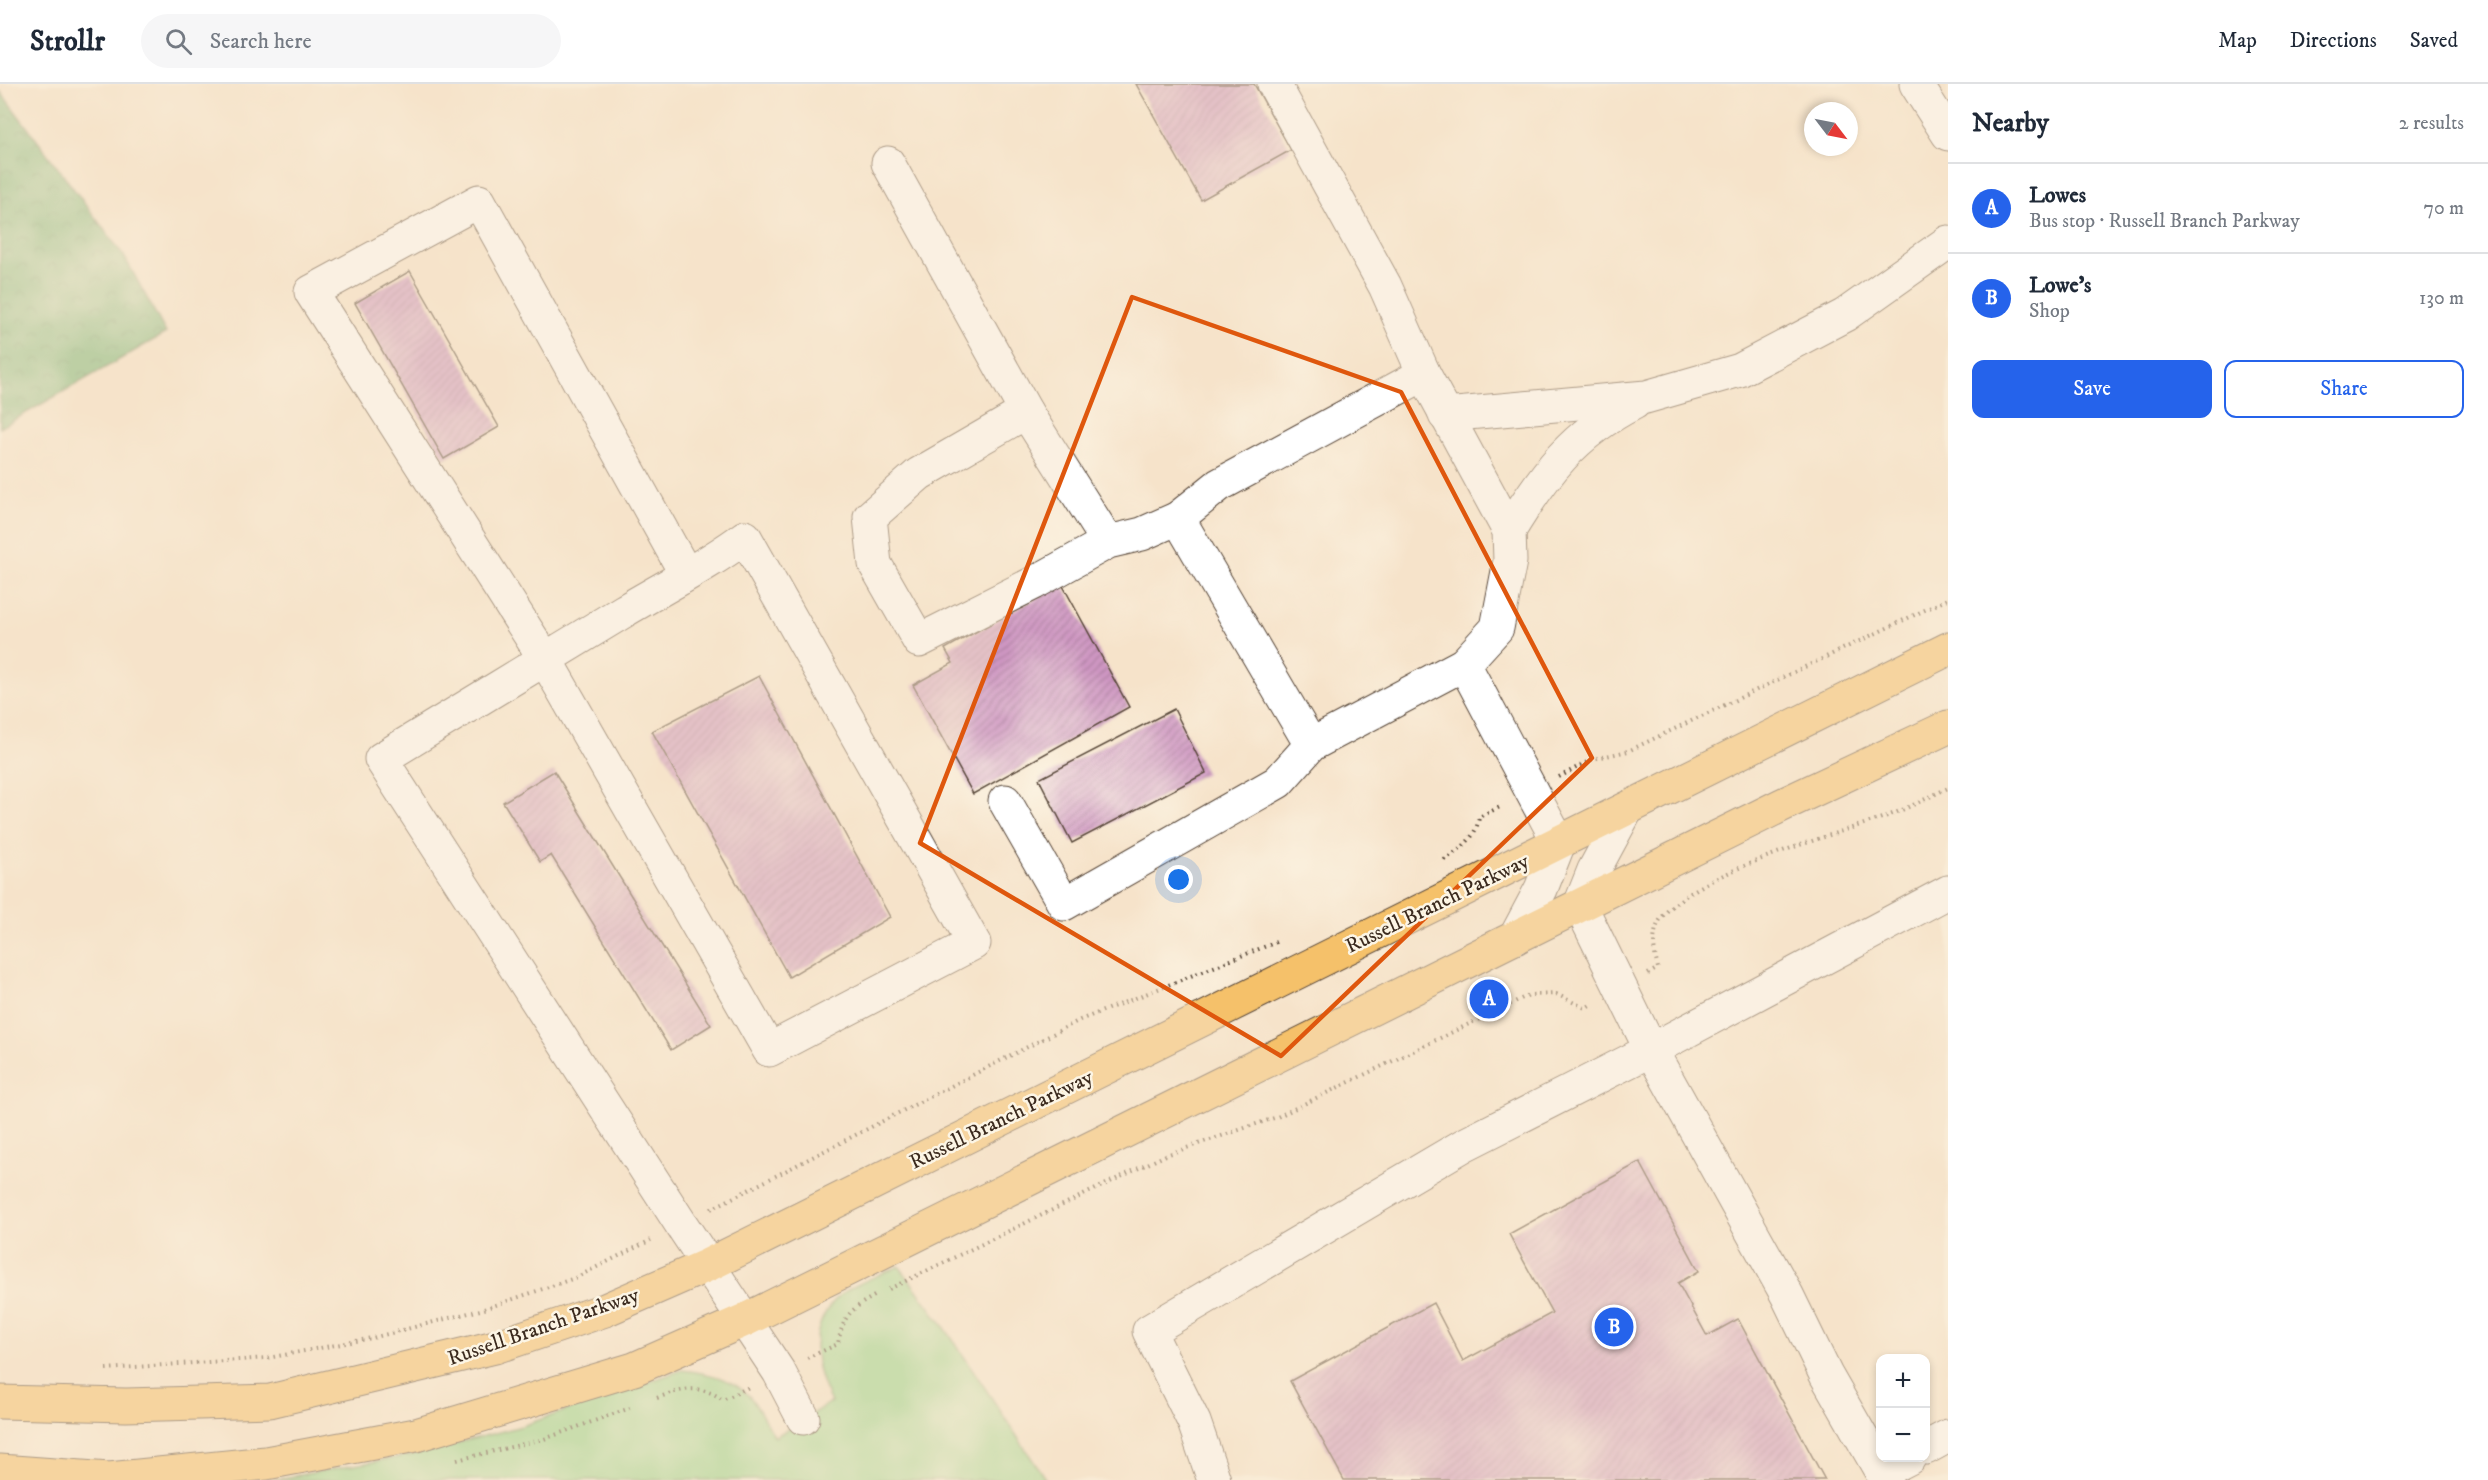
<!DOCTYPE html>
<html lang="en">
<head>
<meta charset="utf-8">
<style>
	:root { --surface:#fff; --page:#f6f6f7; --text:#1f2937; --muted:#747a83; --line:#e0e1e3; --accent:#2563eb }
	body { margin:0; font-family:"IM FELL DW Pica",serif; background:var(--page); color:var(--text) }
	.controls { position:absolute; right:18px; bottom:18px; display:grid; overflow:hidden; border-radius:12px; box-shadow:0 3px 9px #0003 }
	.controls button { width:54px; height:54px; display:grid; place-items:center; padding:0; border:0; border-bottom:2px solid var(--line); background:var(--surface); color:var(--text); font:30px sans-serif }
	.compass { position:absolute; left:1804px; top:18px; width:54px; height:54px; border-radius:50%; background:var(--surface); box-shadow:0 3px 9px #0003; rotate:122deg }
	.you { position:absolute; left:1179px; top:796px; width:21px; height:21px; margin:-15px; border:4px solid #fff; border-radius:50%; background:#1a73e8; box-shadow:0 0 0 9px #1a73e833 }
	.badge { display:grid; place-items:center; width:39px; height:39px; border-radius:50%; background:var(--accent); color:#fff; font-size:20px; font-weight:700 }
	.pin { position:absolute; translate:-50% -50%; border:3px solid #fff; box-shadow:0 2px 6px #0006 }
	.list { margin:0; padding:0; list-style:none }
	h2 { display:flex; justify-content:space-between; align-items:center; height:78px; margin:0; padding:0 24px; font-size:26px }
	h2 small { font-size:20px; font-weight:400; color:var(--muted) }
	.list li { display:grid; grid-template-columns:39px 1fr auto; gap:18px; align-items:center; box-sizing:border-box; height:90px; padding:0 24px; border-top:2px solid var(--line) }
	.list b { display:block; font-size:22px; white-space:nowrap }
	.list p { margin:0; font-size:20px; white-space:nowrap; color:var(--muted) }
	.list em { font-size:20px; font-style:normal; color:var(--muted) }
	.actions { display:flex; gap:12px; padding:18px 24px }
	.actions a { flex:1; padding:14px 0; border:2px solid var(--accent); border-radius:12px; text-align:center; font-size:21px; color:var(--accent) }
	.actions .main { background:var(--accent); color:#fff }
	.icon { flex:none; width:33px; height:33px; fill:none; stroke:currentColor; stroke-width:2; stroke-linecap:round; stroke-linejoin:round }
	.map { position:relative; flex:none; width:1948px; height:1396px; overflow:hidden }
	header { display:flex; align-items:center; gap:36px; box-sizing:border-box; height:84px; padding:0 30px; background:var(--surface); border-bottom:2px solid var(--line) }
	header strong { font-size:28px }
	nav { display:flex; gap:33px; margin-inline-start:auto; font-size:21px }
	.search { width:420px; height:54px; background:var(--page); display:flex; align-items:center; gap:15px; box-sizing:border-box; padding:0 21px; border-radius:33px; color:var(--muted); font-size:22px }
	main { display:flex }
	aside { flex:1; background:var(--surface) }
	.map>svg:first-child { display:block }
</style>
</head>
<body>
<header>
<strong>Strollr</strong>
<div class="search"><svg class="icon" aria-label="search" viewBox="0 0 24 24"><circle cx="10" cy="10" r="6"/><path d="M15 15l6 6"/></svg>Search here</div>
<nav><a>Map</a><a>Directions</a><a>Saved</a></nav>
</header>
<main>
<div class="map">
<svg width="1948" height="1396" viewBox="0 0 1948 1396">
	<defs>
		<pattern id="forest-crowns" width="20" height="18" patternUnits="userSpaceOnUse" patternTransform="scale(1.5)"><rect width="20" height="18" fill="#78b677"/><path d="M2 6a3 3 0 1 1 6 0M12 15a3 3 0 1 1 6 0" fill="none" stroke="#649461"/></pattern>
		<pattern id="building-hatch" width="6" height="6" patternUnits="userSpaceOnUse" patternTransform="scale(1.5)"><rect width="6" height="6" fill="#cf97c3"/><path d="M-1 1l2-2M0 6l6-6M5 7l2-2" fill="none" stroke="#a97b9e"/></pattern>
	</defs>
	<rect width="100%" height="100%" fill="#fcf5e5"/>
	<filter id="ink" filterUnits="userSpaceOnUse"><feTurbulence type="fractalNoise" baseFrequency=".0167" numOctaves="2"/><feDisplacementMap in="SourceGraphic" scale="12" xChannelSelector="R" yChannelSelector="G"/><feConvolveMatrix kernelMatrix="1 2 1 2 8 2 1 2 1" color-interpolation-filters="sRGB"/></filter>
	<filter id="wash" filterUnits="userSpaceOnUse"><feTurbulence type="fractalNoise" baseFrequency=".008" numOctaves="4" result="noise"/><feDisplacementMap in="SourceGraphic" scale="24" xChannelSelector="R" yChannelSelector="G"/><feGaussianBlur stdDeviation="1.35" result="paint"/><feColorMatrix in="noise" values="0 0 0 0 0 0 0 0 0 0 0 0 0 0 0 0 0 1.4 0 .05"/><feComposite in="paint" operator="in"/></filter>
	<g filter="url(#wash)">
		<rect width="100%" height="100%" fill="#f6e3ca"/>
		<!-- green -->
		<path fill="#96d58b" stroke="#688054" stroke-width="1.5" d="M 899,1182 L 945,1244 L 1046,1396 L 272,1396 L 416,1370 L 522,1342 L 682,1286 C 706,1289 732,1293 750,1313 C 760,1325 766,1341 775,1353 L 831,1318 C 812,1282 807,1242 840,1211 C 853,1200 883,1190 899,1182 Z"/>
		<!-- forest -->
		<path fill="url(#forest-crowns)" stroke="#5a704a" stroke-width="1.5" d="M 0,7 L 124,172 L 166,249 L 0,344 Z"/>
		<g id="blocks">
			<!-- building -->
			<g fill="url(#building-hatch)">
				<path d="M 1136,0 L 1254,0 L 1291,66 L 1201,116 Z"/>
				<path d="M 410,187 L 499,343 L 444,375 L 355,219 Z"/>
				<path d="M 1062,500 L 1129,623 L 973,710 L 913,601 L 953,579 L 945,565 Z"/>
				<path d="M 759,592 L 890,833 L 789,893 L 652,647 Z"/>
				<path d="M 1174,625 L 1206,689 L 1072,759 L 1039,695 Z"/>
				<path d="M 554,687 L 711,941 L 671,966 L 551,771 L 540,778 L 503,718 Z"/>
				<path d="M 1640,1078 L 1699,1187 L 1678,1199 L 1707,1252 L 1738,1235 L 1825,1396 L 1344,1396 L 1290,1297 L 1433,1219 L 1463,1277 L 1552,1229 L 1509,1150 Z"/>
			</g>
		</g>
	</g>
	<g filter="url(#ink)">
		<use href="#blocks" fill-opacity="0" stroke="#574638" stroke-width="1.5"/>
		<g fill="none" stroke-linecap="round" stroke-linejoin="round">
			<defs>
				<g id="minor">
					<path d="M 1274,0 L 1385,202 L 1424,290 L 1509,447 L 1510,477 L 1497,544 L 1464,580 L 1559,759 L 1541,805 L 1515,854"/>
					<path d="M 1916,0 L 1948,50"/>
					<path d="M 888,79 L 1026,328"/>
					<path d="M 1445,331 L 1646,313 L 1740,286 L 1845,231 L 1948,158"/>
					<path d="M 1509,447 C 1544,390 1573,350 1634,319"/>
					<path d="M 1108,458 L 1034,499 L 919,557 L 875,480 L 870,433 L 919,390 L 1026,328 L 1108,458 L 1142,450 L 1178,434"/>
					<path d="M 686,490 L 479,117 L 311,208 L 545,575 L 769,966 L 974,859 L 745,453 C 708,481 664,503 624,527 C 543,576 462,626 381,675 L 681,1140 L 779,1288 L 803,1334"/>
					<path d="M 1311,661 L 1178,434 L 1219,401 L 1424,290"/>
					<path d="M 1005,717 L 1064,820 L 1278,698 L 1311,661 L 1464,580"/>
					<path d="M 1627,725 L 1594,786 L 1580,821 L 1651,966 L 1787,1211 L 1826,1291 L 1886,1396"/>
					<path d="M 1926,1364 L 1948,1352"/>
					<path d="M 1882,1388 L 1909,1374"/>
					<path d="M 1214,1396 L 1194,1338 L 1149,1247 L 1464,1061 L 1651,966 L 1948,808"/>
				</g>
				<g id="major">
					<path d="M 0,1318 L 126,1321 L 270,1317 L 495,1263 L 605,1226 L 708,1181 L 1948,565"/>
					<path d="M 0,1387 L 109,1395 L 266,1379 L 416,1351 L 634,1285 L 745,1236 L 1782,721 L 1948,643"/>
				</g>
			</defs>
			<!-- minor casing -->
			<use href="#minor" stroke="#574638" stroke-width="35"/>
			<!-- major casing -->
			<use href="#major" stroke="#574638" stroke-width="35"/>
			<!-- path -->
			<g stroke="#574638" stroke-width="4" stroke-dasharray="1.5 4.5" stroke-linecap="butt">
				<path d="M 1559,693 L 1593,675 L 1628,667 L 1948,515"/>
				<path d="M 1444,776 C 1462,764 1476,754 1479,733 L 1502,722"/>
				<path d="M 1648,890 L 1658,884 C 1654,869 1651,850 1660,836 C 1692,788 1833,752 1890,731 C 1910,723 1929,713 1948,704"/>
				<path d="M 711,1125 L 1080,936 L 1279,857"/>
				<path d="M 889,1205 L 1166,1071 L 1277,1033 L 1529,911 L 1556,910 L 1585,924 L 1592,920"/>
				<path d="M 807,1274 L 838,1260 C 843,1231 851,1225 876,1211"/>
				<path d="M 106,1285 L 268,1274 L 372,1254 L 484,1225 L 575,1194 L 651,1156"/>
				<path d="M 657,1314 C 682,1305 700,1299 723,1316 L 749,1303"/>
				<path d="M 457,1376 L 544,1355 L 630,1324"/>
			</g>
			<!-- minor -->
			<use href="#minor" stroke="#fff" stroke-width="33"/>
			<!-- major -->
			<use href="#major" stroke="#f5c16b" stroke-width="33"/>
		</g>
	</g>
	<!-- marked area -->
	<path d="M0 0H1948V1396H0ZM 1132,213 L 1401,308 L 1592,674 L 1281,972 L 920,759 Z" fill="#f6e3ca" fill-opacity=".55" fill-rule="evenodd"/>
	<path fill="none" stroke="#df570d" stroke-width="4.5" stroke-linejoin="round" d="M 1132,213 L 1401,308 L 1592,674 L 1281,972 L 920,759 Z"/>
	<g text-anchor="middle" stroke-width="5" stroke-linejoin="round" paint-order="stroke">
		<!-- street labels -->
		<g font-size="21" fill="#3b2a1e" stroke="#fcf5e5">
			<text transform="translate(1437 819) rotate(-26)" y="7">Russell Branch Parkway</text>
			<text transform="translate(1001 1035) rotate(-26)" y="7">Russell Branch Parkway</text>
			<text transform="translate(543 1242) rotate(-19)" y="7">Russell Branch Parkway</text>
		</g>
	</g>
</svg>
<div class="controls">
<button>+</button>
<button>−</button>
</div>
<svg class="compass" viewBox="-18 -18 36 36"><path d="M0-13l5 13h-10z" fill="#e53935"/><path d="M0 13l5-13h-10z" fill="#747a83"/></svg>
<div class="you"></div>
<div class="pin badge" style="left:1489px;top:915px">A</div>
<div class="pin badge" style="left:1614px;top:1243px">B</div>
</div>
<aside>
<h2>Nearby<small>2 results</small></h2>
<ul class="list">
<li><span class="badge">A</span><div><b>Lowes</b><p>Bus stop · Russell Branch Parkway</p></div><em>70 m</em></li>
<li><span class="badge">B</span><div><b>Lowe's</b><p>Shop</p></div><em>130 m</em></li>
</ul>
<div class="actions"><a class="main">Save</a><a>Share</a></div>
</aside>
</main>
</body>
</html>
